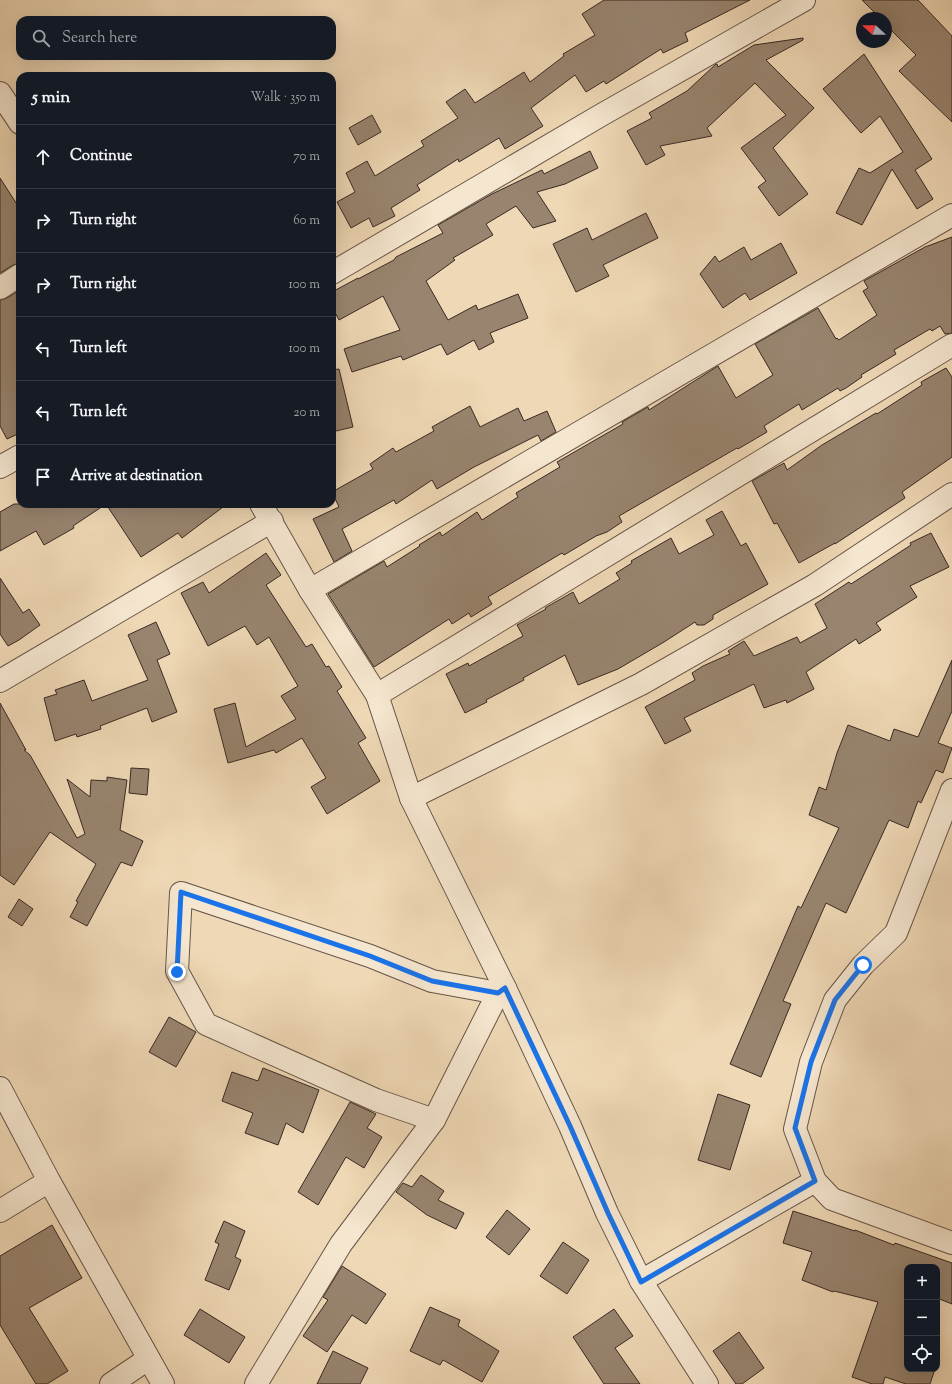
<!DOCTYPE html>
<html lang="en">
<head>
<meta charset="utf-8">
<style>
	:root { --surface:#171b24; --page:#242831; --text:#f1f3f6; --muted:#9ea1a6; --line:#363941 }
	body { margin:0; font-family:"Sorts Mill Goudy",serif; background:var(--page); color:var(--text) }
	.controls { position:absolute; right:12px; bottom:12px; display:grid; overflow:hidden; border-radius:8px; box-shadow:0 4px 16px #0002 }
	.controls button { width:36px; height:36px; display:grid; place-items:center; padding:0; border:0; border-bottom:1px solid var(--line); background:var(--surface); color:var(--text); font:20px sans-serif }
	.compass { position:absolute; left:856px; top:12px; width:36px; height:36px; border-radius:50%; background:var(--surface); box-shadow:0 4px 16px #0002; rotate:291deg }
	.stop { position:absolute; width:12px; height:12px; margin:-9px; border:3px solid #1a73e8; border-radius:50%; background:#fff }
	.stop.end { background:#1a73e8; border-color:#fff; box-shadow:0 1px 4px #0008 }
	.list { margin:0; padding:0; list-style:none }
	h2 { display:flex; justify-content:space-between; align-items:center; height:52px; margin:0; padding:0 16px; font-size:17px }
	h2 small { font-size:13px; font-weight:400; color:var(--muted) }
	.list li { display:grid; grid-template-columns:26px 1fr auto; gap:12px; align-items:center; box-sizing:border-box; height:64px; padding:0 16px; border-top:1px solid var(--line) }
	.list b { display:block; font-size:15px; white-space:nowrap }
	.list em { font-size:13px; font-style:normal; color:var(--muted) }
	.icon { flex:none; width:22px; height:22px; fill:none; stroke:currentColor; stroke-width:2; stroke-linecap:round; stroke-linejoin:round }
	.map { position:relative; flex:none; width:952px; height:1384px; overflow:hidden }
	.search { position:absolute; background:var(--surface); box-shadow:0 4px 16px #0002; left:16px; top:16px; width:320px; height:44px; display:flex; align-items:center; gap:10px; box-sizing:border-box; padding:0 14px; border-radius:12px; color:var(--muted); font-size:15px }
	.panel { position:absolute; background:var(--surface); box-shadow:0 4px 16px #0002; left:16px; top:72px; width:320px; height:436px; border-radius:12px }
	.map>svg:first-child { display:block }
</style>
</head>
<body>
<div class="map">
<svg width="952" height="1384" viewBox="0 0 952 1384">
	<rect width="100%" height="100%" fill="#efd8b5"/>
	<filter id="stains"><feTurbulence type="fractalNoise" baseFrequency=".005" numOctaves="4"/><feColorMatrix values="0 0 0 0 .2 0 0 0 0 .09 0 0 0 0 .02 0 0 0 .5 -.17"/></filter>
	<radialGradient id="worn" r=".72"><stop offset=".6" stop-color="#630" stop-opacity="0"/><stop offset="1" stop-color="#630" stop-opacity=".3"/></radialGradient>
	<!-- building -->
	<g fill="#98846f" stroke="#392923">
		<path d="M 604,0 L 750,0 L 685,33 L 688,41 L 663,53 L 661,49 L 606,84 L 604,81 L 586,92 L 575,75 L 531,108 L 543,126 L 505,149 L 499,138 L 459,162 L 458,159 L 417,185 L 420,190 L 391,208 L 395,216 L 373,227 L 369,218 L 351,228 L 337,202 L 355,192 L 346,173 L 367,161 L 375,176 L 424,146 L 421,141 L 458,118 L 446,102 L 465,89 L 475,103 L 524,72 L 530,82 L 564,56 L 563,54 L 595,35 L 582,14 Z"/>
		<path d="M 862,0 L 918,0 L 952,36 L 952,122 L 899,71 L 916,55 L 886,25 L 886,18 L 880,18 Z"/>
		<path d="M 803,38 L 803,40 L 766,60 L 814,108 L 773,148 L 808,194 L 779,216 L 758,187 L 766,181 L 741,148 L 786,115 L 755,83 L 707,128 L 712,136 L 660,146 L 665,155 L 646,165 L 627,131 L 652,118 L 649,113 L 687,91 L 716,64 L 717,64 L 718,67 L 754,45 Z"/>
		<path d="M 864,54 L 932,159 L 915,170 L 933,199 L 917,209 L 892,169 L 862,225 L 836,213 L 859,168 L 870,173 L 903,152 L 880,116 L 861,133 L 823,89 Z"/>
		<path d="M 372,115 L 381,132 L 358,145 L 349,128 Z"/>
		<path d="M 590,151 L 598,168 L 565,184 L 537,192 L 556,221 L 533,228 L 516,206 L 486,224 L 493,235 L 453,258 L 455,260 L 426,281 L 448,320 L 476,305 L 478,310 L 518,294 L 528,318 L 490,333 L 494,342 L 479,350 L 474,340 L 447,355 L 441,344 L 403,360 L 401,356 L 352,372 L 344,349 L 400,330 L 383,296 L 339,320 L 332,307 L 332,292 L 358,278 L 358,279 L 394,260 L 396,257 L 443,233 L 438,225 L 492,194 L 542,170 L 544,174 Z"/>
		<path d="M 0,178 L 20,209 L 20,263 L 13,265 L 0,273 Z"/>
		<path d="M 646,213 L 658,238 L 603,265 L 609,276 L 576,292 L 553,244 L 587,228 L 592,240 Z"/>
		<path d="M 952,237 L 952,333 L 945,334 L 940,326 L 932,331 L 930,329 L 894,350 L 896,354 L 861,375 L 862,377 L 846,388 L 840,391 L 838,388 L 802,410 L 799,404 L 764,426 L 767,432 L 738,449 L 737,448 L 619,516 L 622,522 L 607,532 L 596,536 L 564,555 L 562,553 L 488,597 L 492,604 L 471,617 L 469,613 L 452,624 L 449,619 L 374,667 L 328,594 L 384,561 L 387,567 L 420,546 L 419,545 L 440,532 L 442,536 L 477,512 L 482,520 L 518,497 L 516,493 L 560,467 L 557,462 L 623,424 L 622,422 L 648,407 L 649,410 L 718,366 L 736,398 L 773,375 L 755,344 L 818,308 L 836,339 L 837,338 L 839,340 L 877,315 L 863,291 L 868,288 L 864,281 L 925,247 Z"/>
		<path d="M 781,243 L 797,273 L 750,300 L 745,293 L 723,308 L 700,274 L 715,256 L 719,262 L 744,247 L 751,260 Z"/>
		<path d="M 20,290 L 20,433 L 7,439 L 0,426 L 0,300 L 7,298 Z"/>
		<path d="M 946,368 L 952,377 L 952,457 L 902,492 L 905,498 L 835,544 L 835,543 L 799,563 L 777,523 L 774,524 L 752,481 L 784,463 L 787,470 L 822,445 L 876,413 L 877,414 L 922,385 L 921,382 Z"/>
		<path d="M 339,369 L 353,427 L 332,432 L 332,370 Z"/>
		<path d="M 470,406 L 480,427 L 518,408 L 524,421 L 547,411 L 556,432 L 541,441 L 538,435 L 474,467 L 437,489 L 432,480 L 396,504 L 394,500 L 342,529 L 352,551 L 334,562 L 313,519 L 339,507 L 332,492 L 373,469 L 370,464 L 393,448 L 396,452 L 434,431 L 432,427 Z"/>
		<path d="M 14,504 L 227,504 L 182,538 L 178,533 L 141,557 L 106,504 L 73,526 L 74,528 L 44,545 L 36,531 L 0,551 L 0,512 Z"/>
		<path d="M 722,511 L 741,546 L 746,543 L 768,584 L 713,615 L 713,619 L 704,625 L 697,625 L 695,622 L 664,642 L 618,669 L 578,685 L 565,655 L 523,678 L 524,680 L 486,700 L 487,702 L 465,713 L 446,674 L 468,663 L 469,666 L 523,636 L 517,625 L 546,609 L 545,608 L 573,592 L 579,604 L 620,579 L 616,573 L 632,563 L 631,561 L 671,538 L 679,554 L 714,535 L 706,520 Z"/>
		<path d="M 931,533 L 949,567 L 910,586 L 917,597 L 876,623 L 881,630 L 859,644 L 856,639 L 806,672 L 814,689 L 787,703 L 786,700 L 764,708 L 754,684 L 684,718 L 691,731 L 665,744 L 645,707 L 695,680 L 692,673 L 703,666 L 730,654 L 728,651 L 744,641 L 754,656 L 797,637 L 800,643 L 827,628 L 815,604 L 849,582 L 851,584 L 911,545 L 910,543 Z"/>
		<path d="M 266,553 L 281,575 L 266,585 L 306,647 L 312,644 L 326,667 L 329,666 L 342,687 L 337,691 L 366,738 L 358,743 L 380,781 L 327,814 L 311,787 L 326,778 L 302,738 L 276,753 L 274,750 L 228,763 L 214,709 L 235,703 L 246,747 L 296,719 L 281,696 L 298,686 L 269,637 L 257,645 L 245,626 L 208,646 L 181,593 L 203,582 L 209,593 Z"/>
		<path d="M 0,578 L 23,613 L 29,609 L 40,625 L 19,640 L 8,646 L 0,634 Z"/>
		<path d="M 156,622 L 170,654 L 157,660 L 177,712 L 152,722 L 147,708 L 100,726 L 101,729 L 77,737 L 76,734 L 55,741 L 44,698 L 57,694 L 55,690 L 84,680 L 92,701 L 148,680 L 128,635 Z"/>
		<path d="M 952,660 L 952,711 L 938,743 L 952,748 L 943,773 L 936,770 L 921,803 L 918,801 L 908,828 L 889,820 L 846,913 L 826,903 L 783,1001 L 791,1004 L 761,1077 L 730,1064 L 798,906 L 801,908 L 839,828 L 809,815 L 819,787 L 826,790 L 837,753 L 848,725 L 890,741 L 894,729 L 918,737 Z"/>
		<path d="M 0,703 L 26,750 L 24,750 L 30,755 L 77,838 L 85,834 L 67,779 L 90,797 L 91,780 L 107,781 L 107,777 L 127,780 L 120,830 L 143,841 L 132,866 L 121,862 L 87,926 L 70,917 L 78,902 L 76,901 L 96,864 L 50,832 L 14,885 L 0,875 Z"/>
		<path d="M 131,768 L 149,769 L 147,795 L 129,793 Z"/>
		<path d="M 19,899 L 33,909 L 22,926 L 8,917 Z"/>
		<path d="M 169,1017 L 196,1032 L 176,1067 L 149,1052 Z"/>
		<path d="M 263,1068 L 319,1090 L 303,1133 L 286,1123 L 278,1145 L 245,1133 L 253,1113 L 222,1101 L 232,1072 L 258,1081 Z"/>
		<path d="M 718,1094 L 750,1105 L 730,1170 L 698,1160 Z"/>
		<path d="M 350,1102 L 376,1114 L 367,1128 L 382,1137 L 364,1168 L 346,1157 L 318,1205 L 298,1192 Z"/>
		<path d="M 421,1175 L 444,1191 L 438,1200 L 464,1213 L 456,1229 L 427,1215 L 396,1192 L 403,1183 L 412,1187 Z"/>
		<path d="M 507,1210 L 530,1229 L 509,1255 L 486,1237 Z"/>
		<path d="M 793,1211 L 855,1231 L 855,1230 L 894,1245 L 895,1243 L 952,1263 L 952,1304 L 937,1298 L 937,1267 L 907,1267 L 907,1369 L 935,1369 L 930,1384 L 906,1384 L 885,1377 L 883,1384 L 872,1384 L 852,1377 L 878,1302 L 834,1291 L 833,1292 L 802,1280 L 812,1252 L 783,1243 Z"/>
		<path d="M 224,1221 L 245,1231 L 235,1257 L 241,1260 L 229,1290 L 205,1280 L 219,1244 L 215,1242 Z"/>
		<path d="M 52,1225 L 82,1278 L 29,1308 L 68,1371 L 47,1384 L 36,1384 L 0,1325 L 0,1256 Z"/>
		<path d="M 563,1242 L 589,1260 L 567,1294 L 540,1276 Z"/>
		<path d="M 342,1266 L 386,1294 L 366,1324 L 352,1315 L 327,1352 L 303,1336 L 328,1300 L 323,1297 Z"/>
		<path d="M 430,1307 L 460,1320 L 458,1326 L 499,1351 L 482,1382 L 443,1360 L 440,1365 L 410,1351 Z"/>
		<path d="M 200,1309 L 245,1337 L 229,1363 L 184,1335 Z"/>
		<path d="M 614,1309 L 633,1336 L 615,1348 L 640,1384 L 604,1384 L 573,1337 Z"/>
		<path d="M 739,1332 L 764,1368 L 742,1384 L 736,1384 L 713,1351 Z"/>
		<path d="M 333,1351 L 368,1368 L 360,1384 L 317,1384 Z"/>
	</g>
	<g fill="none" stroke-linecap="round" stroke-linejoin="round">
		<defs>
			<g id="minor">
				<path d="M 0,93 L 20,123"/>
				<path d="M 332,273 L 603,114 L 804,0"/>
				<path d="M 0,288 L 20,275"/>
				<path d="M 0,467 L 20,456"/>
				<path d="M 261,504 L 310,590 L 377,695 L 411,798 L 505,988 L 570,1126 L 607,1213 L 641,1281 L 707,1384"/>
				<path d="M 310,590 L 952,215"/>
				<path d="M 0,681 L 272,521"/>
				<path d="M 377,695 L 952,345"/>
				<path d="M 952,790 L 896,933 L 863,965 L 835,1000 L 811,1062 L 795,1129 L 815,1181 L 832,1199 L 952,1243"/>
				<path d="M 411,798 L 641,684 L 815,585 L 952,494"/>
				<path d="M 498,993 L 432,981 L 370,956 L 181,893 L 177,971 L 206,1024 L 376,1100 L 434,1120 L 498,993 L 505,988"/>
				<path d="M 0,1088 L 49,1181 L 163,1384"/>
				<path d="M 0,1211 L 49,1181"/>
				<path d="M 641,1281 L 815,1181"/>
				<path d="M 111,1384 L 148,1359"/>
				<path d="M 256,1384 L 341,1244 L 434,1120"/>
			</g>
		</defs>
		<!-- minor casing -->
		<use href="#minor" stroke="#665548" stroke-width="24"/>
		<!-- minor -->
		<use href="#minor" stroke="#f5e6cf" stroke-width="22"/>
	</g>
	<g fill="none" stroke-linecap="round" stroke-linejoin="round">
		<!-- route -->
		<path stroke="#1a73e8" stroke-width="5" d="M 177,972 L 181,892 L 370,956 L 432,981 L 498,993 L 505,988 L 570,1126 L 608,1213 L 641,1282 L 815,1181 L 795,1128 L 811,1062 L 835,1000 L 863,965"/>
	</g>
	<rect width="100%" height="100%" filter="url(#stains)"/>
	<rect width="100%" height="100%" fill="url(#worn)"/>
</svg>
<div class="controls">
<button>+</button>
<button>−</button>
<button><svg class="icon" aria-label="locate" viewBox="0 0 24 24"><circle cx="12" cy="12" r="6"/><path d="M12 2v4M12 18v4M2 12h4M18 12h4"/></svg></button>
</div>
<svg class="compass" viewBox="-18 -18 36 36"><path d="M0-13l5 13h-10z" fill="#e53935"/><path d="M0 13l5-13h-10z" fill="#9ea1a6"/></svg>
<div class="stop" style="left:863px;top:965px"></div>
<div class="stop end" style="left:177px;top:972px"></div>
<div class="search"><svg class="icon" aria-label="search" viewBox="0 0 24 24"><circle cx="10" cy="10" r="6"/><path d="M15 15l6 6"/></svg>Search here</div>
<section class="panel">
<h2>5 min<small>Walk · 350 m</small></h2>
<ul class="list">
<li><svg class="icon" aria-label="ahead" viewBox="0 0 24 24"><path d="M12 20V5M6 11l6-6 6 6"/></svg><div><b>Continue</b></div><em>70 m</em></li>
<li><svg class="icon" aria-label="right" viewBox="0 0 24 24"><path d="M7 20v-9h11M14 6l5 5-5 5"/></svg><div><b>Turn right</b></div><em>60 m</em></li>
<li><svg class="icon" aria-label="right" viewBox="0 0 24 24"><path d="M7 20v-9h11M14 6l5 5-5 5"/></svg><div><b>Turn right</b></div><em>100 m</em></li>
<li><svg class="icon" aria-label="left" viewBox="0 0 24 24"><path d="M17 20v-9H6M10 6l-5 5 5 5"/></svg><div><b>Turn left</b></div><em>100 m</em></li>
<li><svg class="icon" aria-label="left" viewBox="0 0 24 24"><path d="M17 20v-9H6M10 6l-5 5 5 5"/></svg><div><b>Turn left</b></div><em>20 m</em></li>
<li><svg class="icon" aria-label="arrive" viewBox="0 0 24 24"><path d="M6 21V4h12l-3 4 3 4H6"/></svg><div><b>Arrive at destination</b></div></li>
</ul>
</section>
</div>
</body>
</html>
